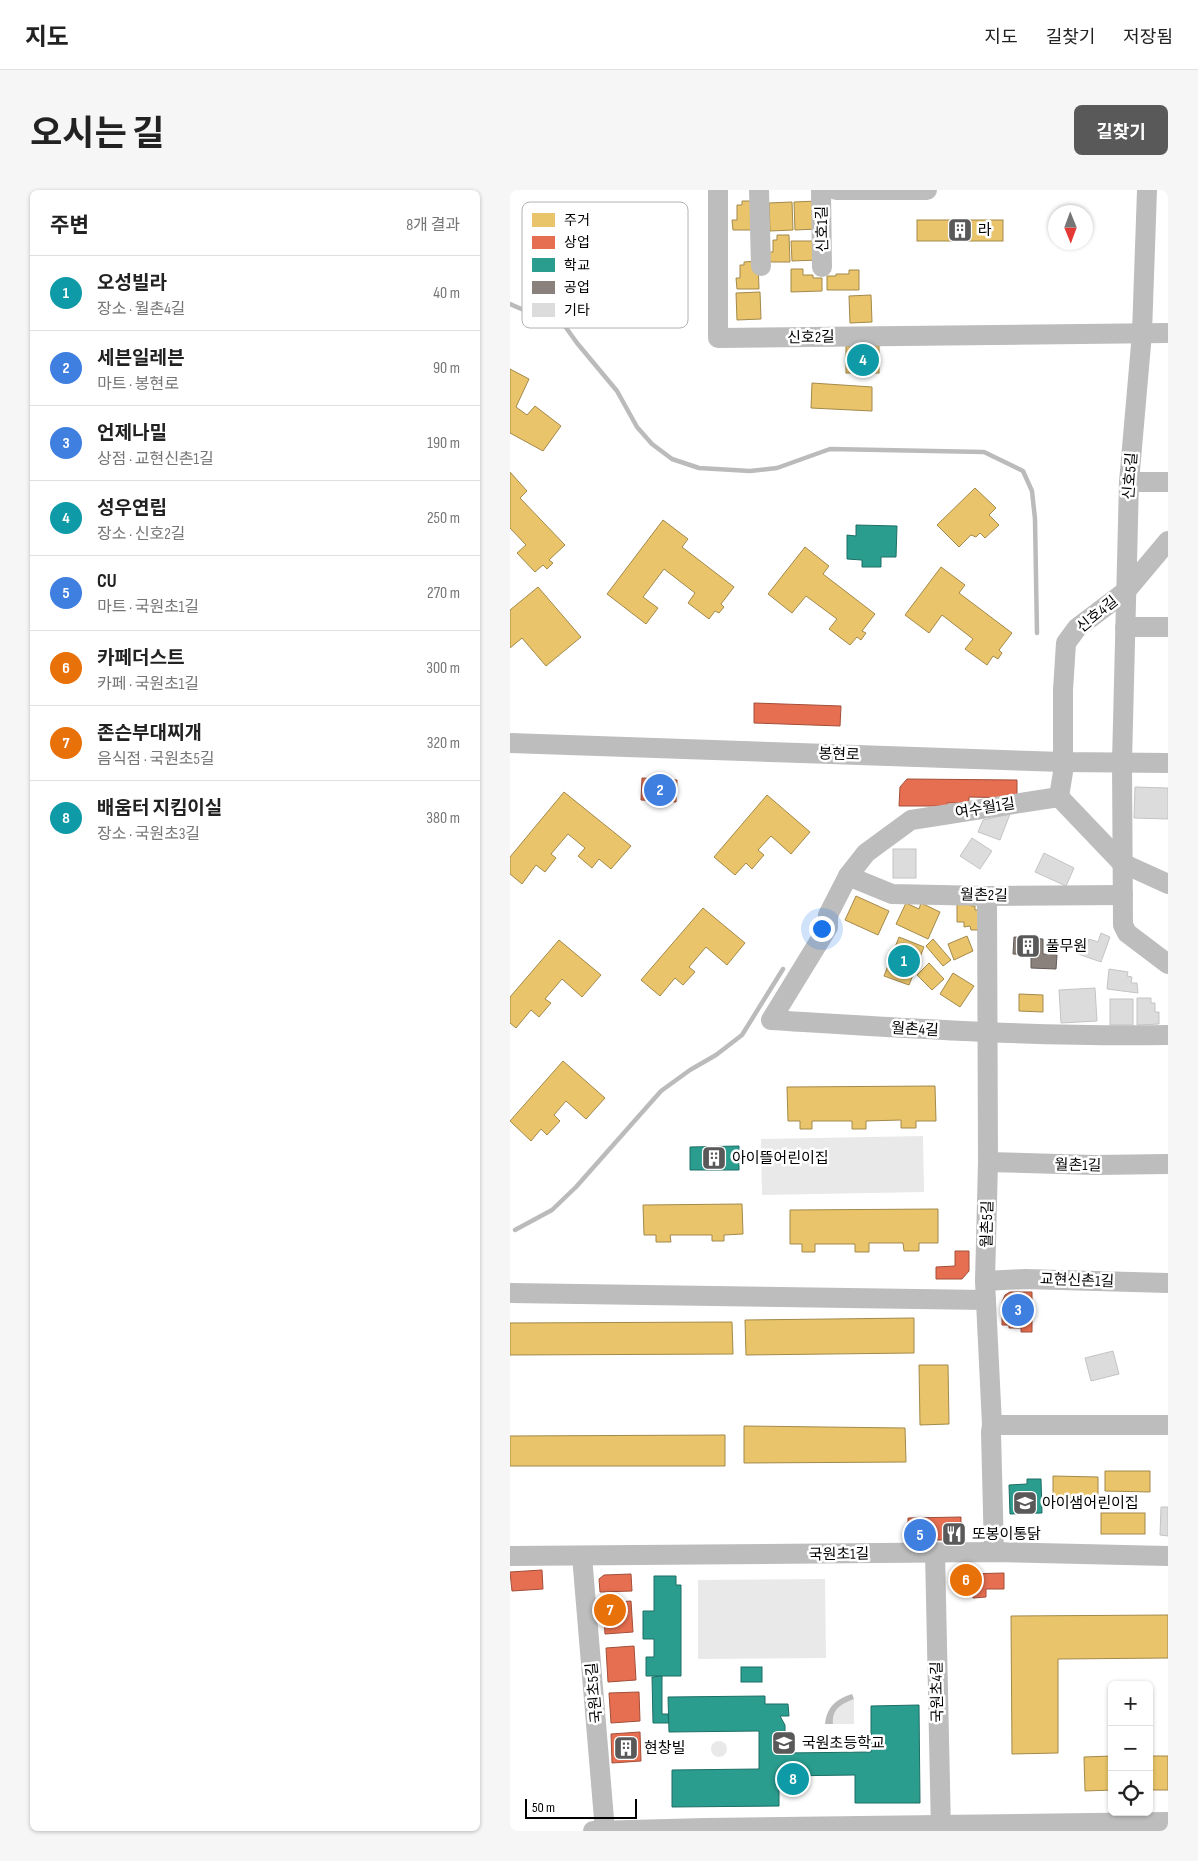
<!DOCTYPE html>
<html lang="ko">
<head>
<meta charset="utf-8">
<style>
	:root { --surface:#fff; --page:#f6f6f6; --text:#222; --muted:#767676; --line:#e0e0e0; --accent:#595959 }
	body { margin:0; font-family:"Sofia Sans Condensed","Noto Sans KR",sans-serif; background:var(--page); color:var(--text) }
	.controls { position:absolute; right:15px; bottom:15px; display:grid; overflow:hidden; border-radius:8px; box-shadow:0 1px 4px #0004 }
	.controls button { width:45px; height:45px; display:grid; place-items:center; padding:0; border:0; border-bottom:1px solid var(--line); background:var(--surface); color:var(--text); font:25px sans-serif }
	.compass { position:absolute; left:538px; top:15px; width:45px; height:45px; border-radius:50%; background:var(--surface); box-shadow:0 1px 4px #0004; rotate:179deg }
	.scale { position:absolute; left:15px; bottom:12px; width:112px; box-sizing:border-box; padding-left:5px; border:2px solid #000; border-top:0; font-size:14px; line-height:18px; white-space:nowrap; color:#000; -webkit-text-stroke:4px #fff; paint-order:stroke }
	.you { position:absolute; left:311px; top:738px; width:18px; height:18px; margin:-12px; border:4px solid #fff; border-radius:50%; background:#1a73e8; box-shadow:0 0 0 8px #1a73e833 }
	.badge { display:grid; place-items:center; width:32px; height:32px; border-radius:50%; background:var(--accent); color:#fff; font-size:16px; font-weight:700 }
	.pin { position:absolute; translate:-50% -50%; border:2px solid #fff; box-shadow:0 1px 5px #0006 }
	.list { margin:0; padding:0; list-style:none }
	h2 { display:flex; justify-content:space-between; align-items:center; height:65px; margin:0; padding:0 20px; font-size:21px }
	h2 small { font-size:16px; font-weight:400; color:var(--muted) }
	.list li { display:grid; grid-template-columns:32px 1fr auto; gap:15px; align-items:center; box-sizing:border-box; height:75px; padding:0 20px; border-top:1px solid var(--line) }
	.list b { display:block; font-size:19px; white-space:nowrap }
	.list p { margin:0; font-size:16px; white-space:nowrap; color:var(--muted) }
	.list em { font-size:16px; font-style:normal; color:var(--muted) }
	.icon { flex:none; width:28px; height:28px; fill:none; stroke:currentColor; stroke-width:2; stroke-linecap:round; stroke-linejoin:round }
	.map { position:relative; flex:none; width:658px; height:1641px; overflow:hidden; border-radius:8px }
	header { display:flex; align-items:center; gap:30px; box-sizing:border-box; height:70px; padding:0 25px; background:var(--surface); border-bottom:1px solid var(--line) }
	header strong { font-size:24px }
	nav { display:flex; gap:28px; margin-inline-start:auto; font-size:18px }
	.intro { display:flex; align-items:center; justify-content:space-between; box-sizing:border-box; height:120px; padding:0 30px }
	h1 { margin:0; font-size:35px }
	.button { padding:12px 22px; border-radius:8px; background:var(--accent); color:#fff; font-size:18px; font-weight:700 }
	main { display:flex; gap:30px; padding:0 30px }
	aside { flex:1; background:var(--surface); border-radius:8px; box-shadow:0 1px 4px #0004 }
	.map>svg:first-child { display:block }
</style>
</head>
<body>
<header>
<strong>지도</strong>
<nav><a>지도</a><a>길찾기</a><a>저장됨</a></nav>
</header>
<div class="intro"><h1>오시는 길</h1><a class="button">길찾기</a></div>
<main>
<aside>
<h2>주변<small>8개 결과</small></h2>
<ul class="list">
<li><span class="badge" style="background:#0f9aa8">1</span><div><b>오성빌라</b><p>장소 · 월촌4길</p></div><em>40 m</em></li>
<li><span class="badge" style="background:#3f7fe0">2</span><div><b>세븐일레븐</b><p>마트 · 봉현로</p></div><em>90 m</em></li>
<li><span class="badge" style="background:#3f7fe0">3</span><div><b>언제나밀</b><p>상점 · 교현신촌1길</p></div><em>190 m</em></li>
<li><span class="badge" style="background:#0f9aa8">4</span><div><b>성우연립</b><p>장소 · 신호2길</p></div><em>250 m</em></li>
<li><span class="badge" style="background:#3f7fe0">5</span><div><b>CU</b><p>마트 · 국원초1길</p></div><em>270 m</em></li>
<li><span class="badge" style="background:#e8710a">6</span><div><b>카페더스트</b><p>카페 · 국원초1길</p></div><em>300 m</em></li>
<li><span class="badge" style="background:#e8710a">7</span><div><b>존슨부대찌개</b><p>음식점 · 국원초5길</p></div><em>320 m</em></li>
<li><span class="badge" style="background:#0f9aa8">8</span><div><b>배움터 지킴이실</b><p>장소 · 국원초3길</p></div><em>380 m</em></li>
</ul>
</aside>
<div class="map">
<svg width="658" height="1641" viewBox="0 0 658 1641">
	<rect width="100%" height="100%" fill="#fff"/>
	<!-- green -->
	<g fill="#e9e9e9">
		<path d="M 413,946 L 414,1002 L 252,1005 L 251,949 Z"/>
		<path d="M 315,1389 L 316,1468 L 188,1469 L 188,1390 Z"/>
		<path d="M 344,1509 L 344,1534 L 323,1534 C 322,1519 331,1514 344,1509 Z"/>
		<circle cx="209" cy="1559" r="8"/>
	</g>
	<!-- water -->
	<path fill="#bbb" d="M 342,1504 L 344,1509 C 331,1514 322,1519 323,1534 L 315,1534 C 317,1517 326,1509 342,1504 Z"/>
	<!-- homes -->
	<g fill="#e9c46a" stroke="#a3894a">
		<path d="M 232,11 L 244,11 L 244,40 L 223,40 L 222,30 L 227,30 L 227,15 L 232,15 Z"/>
		<path d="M 307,11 L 308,39 L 285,40 L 284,12 Z"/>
		<path d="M 282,12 L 283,40 L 260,41 L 259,13 Z"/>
		<rect x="407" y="30" width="86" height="21"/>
		<path d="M 267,45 L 279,45 L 280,72 L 258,72 L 258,62 L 263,62 L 263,50 L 267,50 Z"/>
		<path d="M 281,51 L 307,51 L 308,70 L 282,71 Z"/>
		<path d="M 248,71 L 249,99 L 227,99 L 226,88 L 230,88 L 230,75 L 234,75 L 234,72 Z"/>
		<path d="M 281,79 L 293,79 L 293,85 L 303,85 L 303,88 L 312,88 L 312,101 L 281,102 Z"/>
		<path d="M 339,80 L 349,80 L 349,100 L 317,100 L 317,86 L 326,86 L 326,84 L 339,84 Z"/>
		<path d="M 250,102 L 251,129 L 227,130 L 226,103 Z"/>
		<path d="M 361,105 L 362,132 L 340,133 L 339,106 Z"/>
		<rect x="336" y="156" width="33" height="27"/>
		<path d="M 0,179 L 19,189 L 6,217 L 17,225 L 25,216 L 51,236 L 33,261 L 0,243 Z"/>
		<path d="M 302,193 L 362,197 L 362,221 L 301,218 Z"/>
		<path d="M 0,282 L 17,301 L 10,308 L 55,355 L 39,370 L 43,373 L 37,379 L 33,375 L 25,382 L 7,363 L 16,355 L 0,338 Z"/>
		<path d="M 465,298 L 486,318 L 479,325 L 489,335 L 475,348 L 470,343 L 466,347 L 461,345 L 449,357 L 427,335 Z"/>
		<path d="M 153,330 L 178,349 L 172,357 L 224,397 L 211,414 L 214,417 L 209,423 L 205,421 L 199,429 L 178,413 L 185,403 L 154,379 L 133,407 L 148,418 L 136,434 L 97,404 Z"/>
		<path d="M 295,357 L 319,376 L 313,384 L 365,424 L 352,441 L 356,443 L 351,450 L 347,447 L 340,455 L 319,439 L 327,429 L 296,406 L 282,423 L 258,404 Z"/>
		<path d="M 431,377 L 455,395 L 449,403 L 502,443 L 489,460 L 492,463 L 488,469 L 483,466 L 477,475 L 455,459 L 463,449 L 432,425 L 419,443 L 395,425 Z"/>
		<path d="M 28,397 L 71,447 L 36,476 L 12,448 L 0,458 L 0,420 Z"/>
		<path d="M 54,602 L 121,656 L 101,679 L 89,669 L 82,678 L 68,666 L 75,658 L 58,644 L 41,664 L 46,668 L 35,682 L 26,675 L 12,694 L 0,684 L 0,667 Z"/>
		<path d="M 257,605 L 300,642 L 281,664 L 261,646 L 248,660 L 254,665 L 242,679 L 236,673 L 225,685 L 204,667 Z"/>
		<path d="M 346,706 L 379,721 L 368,745 L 335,730 Z"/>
		<path d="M 461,712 L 461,716 L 465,716 L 465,720 L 469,720 L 469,740 L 461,740 L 460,736 L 454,737 L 454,732 L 447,732 L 447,713 Z"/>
		<path d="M 396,713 L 409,719 L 411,713 L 430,722 L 418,749 L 386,734 Z"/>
		<path d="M 193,718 L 235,753 L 217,775 L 196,757 L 179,777 L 185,782 L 173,795 L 165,788 L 150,806 L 131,790 Z"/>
		<path d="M 457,746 L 463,761 L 444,770 L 438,754 Z"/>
		<path d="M 389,747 L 414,757 L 399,795 L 374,786 Z"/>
		<path d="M 423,749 L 441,770 L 433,776 L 416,756 Z"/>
		<path d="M 49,750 L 91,785 L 72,807 L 52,789 L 35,809 L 41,813 L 29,827 L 21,820 L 6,838 L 0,833 L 0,807 Z"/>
		<path d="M 419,773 L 434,789 L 422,800 L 407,785 Z"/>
		<path d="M 443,783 L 464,796 L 450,817 L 430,804 Z"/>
		<path d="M 509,804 L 533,805 L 533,822 L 509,821 Z"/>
		<path d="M 53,871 L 95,908 L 76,929 L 56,911 L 44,925 L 50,931 L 37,945 L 31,939 L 21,951 L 0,931 Z"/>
		<path d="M 425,896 L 426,931 L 406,931 L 406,938 L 391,938 L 391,930 L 356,931 L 356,939 L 342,939 L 342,931 L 302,931 L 302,939 L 290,939 L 290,931 L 278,931 L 277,897 Z"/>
		<path d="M 232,1014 L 233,1044 L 214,1045 L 214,1051 L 202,1051 L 202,1045 L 160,1045 L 161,1052 L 146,1052 L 146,1045 L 134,1045 L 133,1015 Z"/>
		<path d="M 428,1019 L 428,1053 L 409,1053 L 409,1061 L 394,1061 L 393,1053 L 359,1053 L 359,1062 L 345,1062 L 345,1054 L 305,1054 L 305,1062 L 292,1062 L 292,1054 L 280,1054 L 280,1020 Z"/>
		<path d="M 404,1128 L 404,1163 L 236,1165 L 235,1130 Z"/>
		<path d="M 222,1132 L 223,1164 L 0,1165 L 0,1133 Z"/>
		<path d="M 409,1175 L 438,1175 L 439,1234 L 410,1235 Z"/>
		<path d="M 234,1236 L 395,1238 L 396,1272 L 234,1273 Z"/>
		<path d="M 215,1245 L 215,1276 L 0,1276 L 0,1246 Z"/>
		<path d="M 595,1281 L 640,1281 L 640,1302 L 595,1301 Z"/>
		<path d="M 543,1286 L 588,1287 L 588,1308 L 543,1307 Z"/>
		<rect x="591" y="1323" width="44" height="21"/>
		<path d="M 658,1425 L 658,1468 L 548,1469 L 548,1563 L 502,1564 L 501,1426 Z"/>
		<path d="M 602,1566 L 602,1600 L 575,1601 L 574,1567 Z"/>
		<rect x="639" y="1566" width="19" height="34"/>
	</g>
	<!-- shops -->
	<g fill="#e76f51" stroke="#a24e39">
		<path d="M 244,513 L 331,516 L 330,536 L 244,533 Z"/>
		<path d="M 132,588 L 167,590 L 166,612 L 131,610 Z"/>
		<path d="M 397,589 L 507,590 L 507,608 L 459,607 L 459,613 L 437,613 L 437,616 L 389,616 L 390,597 Z"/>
		<path d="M 445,1061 L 459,1061 L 459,1081 L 452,1089 L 426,1089 L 426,1077 L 445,1076 Z"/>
		<path d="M 500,1102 L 522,1102 L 522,1142 L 511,1142 L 511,1138 L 499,1138 L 499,1135 L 492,1135 L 492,1112 L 495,1105 Z"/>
		<path d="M 451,1327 L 451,1350 L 398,1350 L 398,1328 Z"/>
		<path d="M 32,1380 L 33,1399 L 2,1401 L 0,1382 Z"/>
		<path d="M 494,1383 L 494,1399 L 476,1399 L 476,1407 L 463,1408 L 462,1400 L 447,1401 L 447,1390 L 456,1384 Z"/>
		<path d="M 121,1384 L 122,1401 L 90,1402 L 89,1389 L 94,1385 Z"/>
		<path d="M 121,1411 L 123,1442 L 95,1444 L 93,1413 Z"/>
		<path d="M 124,1456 L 126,1490 L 98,1492 L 96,1458 Z"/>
		<path d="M 129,1502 L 130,1531 L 101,1533 L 99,1503 Z"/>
		<path d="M 130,1542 L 131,1571 L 102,1573 L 101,1544 Z"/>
	</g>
	<!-- schools -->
	<g fill="#2a9d8f" stroke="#1d6e64">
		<path d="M 346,335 L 387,336 L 386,367 L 371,367 L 371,377 L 352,377 L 352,370 L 337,369 L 337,345 L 346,346 Z"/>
		<path d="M 229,956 L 229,980 L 180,980 L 180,957 Z"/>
		<path d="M 517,1289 L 531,1289 L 532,1323 L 500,1324 L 499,1295 L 517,1294 Z"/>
		<path d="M 144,1386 L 166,1386 L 166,1395 L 171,1395 L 171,1486 L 136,1486 L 136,1467 L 144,1467 L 144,1449 L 133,1449 L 133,1421 L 144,1421 Z"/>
		<rect x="231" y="1477" width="21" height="15"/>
		<path d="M 152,1486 L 152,1524 L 158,1524 L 159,1533 L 143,1533 L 142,1487 Z"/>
		<path d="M 255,1506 L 255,1514 L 278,1514 L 279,1526 L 270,1526 L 275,1535 L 275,1563 L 361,1562 L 361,1516 L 409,1515 L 410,1613 L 345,1613 L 345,1585 L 269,1586 L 269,1616 L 162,1617 L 162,1580 L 249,1579 L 249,1541 L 159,1542 L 158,1507 Z"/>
	</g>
	<!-- industry -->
	<path fill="#8a817c" stroke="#615a57" d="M 504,747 L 533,749 L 533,764 L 547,765 L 546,779 L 521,778 L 521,765 L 503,764 Z"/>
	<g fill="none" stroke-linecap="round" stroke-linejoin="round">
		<!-- stream -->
		<g stroke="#bbb" stroke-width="4.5">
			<path d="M 0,114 L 23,124 L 52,132 L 67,153 L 107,201 L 127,237 L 142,254 L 162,269 L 189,278 L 240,281 L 267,278 L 320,259 L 474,262 L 513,281 L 522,301 L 525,329 L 527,443"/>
			<path d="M 5,1040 L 42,1020 L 66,997 L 151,901 L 180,880 L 206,865 L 232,845 L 273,779"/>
		</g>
	</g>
	<!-- building -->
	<g fill="#dcdcdc" stroke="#c4c4c4">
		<path d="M 625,597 L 658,598 L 658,629 L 624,628 Z"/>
		<path d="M 500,624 L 490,650 L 468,642 L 473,630 Z"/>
		<path d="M 462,648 L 482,661 L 470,679 L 450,666 Z"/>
		<rect x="383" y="659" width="23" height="29"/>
		<path d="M 534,663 L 564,678 L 556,696 L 525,682 Z"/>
		<path d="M 591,743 L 600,747 L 591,772 L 568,764 L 573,751 L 578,753 L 579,749 L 588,752 Z"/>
		<path d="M 599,779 L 618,782 L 617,786 L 622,787 L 621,793 L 627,793 L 628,803 L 597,799 Z"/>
		<path d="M 585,798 L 587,831 L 551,833 L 549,800 Z"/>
		<path d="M 627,808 L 641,808 L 641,813 L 645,813 L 645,822 L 649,822 L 649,834 L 627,835 Z"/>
		<rect x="600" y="809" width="23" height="26"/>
		<path d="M 603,1161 L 609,1184 L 581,1191 L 575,1168 Z"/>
		<path d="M 651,1317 L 658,1317 L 658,1346 L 650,1345 Z"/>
	</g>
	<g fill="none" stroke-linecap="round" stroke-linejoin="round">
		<!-- minor -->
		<g stroke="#bdbdbd" stroke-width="20">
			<path d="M 208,0 L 208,148 L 658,143"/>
			<path d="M 249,0 L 251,76"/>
			<path d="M 311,0 L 312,77"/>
			<path d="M 326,0 L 417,0"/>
			<path d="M 637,0 L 632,143 L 619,292 L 612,572 L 613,735 L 617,743 L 658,774"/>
			<path d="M 619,292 L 658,292"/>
			<path d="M 615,437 L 658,437"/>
			<path d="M 0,553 L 553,572 L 658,573"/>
			<path d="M 549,607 L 553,582 L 553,500 L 556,453 L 567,438 L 616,401 L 658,351"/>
			<path d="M 338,686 L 382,704 L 477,706 L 613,705"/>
			<path d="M 658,694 L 612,673 L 549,607 L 401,630 L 356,663 L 338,686 L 318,725 L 318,737 L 261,830 C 393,838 525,847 658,845"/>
			<path d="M 477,706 L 478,972 L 475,1091 L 482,1235 L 481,1242 L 484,1362"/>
			<path d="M 478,972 L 584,975 L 658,974"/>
			<path d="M 475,1091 L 515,1089 L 658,1093"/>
			<path d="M 0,1103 L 476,1110"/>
			<path d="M 482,1235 L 658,1235"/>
			<path d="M 425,1362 L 431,1641"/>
			<path d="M 0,1366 L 484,1362 L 658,1366"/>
			<path d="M 72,1366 L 95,1641"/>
			<path d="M 83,1641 L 195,1638 L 658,1632"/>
		</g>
	</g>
	<!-- icons -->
	<defs>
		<symbol id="building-square" viewBox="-11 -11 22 22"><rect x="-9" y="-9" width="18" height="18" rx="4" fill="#595959" stroke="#fff"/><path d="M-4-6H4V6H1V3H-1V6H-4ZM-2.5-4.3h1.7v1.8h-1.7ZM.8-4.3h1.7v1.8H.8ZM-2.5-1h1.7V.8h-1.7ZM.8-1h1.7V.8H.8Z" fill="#fff"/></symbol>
		<symbol id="school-square" viewBox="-11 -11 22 22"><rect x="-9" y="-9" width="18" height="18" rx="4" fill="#595959" stroke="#fff"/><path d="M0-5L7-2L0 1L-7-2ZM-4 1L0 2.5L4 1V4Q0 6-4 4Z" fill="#fff"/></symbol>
		<symbol id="restaurant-square" viewBox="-11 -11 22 22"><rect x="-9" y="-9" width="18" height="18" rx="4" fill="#595959" stroke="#fff"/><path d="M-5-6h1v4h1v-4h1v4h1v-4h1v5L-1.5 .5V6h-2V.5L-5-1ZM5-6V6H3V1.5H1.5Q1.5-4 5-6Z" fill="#fff"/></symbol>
	</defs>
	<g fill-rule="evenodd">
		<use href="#building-square" x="436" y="26" width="28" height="28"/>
		<use href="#building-square" x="504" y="742" width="28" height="28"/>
		<use href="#building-square" x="190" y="954" width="28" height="28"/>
		<use href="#school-square" x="501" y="1299" width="28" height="28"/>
		<use href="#restaurant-square" x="430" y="1330" width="28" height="28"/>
		<use href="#school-square" x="260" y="1539" width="28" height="28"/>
		<use href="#building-square" x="102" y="1544" width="28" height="28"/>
	</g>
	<g text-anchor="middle" stroke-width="5" stroke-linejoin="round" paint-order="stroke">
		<!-- street labels -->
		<g font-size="15" fill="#000" stroke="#fff">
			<text transform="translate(312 39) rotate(-91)" y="5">신호1길</text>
			<text transform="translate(301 147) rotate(-1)" y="5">신호2길</text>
			<text transform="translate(620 286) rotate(-86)" y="5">신호5길</text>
			<text transform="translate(587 424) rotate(-39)" y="5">신호4길</text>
			<text transform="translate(329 564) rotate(2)" y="5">봉현로</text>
			<text transform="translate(475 618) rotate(-9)" y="5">여수월1길</text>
			<text transform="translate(474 705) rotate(1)" y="5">월촌2길</text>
			<text transform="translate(405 839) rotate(3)" y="5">월촌4길</text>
			<text transform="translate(568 975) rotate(1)" y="5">월촌1길</text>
			<text transform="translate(477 1034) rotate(-89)" y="5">월촌5길</text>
			<text transform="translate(567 1090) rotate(2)" y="5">교현신촌1길</text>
			<text transform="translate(329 1364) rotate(-1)" y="5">국원초1길</text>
			<text transform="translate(427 1502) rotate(-91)" y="5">국원초4길</text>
			<text transform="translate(84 1503) rotate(-95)" y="5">국원초5길</text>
		</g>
		<!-- poi labels -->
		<g font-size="15" fill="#000" stroke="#fff" text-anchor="start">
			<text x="468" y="45">라</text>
			<text x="536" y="761">풀무원</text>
			<text x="222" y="973">아이뜰어린이집</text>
			<text x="532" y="1318">아이샘어린이집</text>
			<text x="462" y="1349">또봉이통닭</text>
			<text x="292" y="1558">국원초등학교</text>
			<text x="134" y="1563">현창빌</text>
		</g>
	</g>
	<!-- legend -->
	<rect x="12" y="12" width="166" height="126" rx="8" fill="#fff" stroke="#b2b2b2" stroke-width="1"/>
	<rect x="22" y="23" width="23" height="14" fill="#e9c46a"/>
	<rect x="22" y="46" width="23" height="13" fill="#e76f51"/>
	<rect x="22" y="68" width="23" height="14" fill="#2a9d8f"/>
	<rect x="22" y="91" width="23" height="13" fill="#8a817c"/>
	<rect x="22" y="113" width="23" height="14" fill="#dcdcdc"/>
	<g font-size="14" fill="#000">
		<text x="54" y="35">주거</text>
		<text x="54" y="57">상업</text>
		<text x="54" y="80">학교</text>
		<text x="54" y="102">공업</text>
		<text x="54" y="125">기타</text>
	</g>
</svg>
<div class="controls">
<button>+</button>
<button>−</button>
<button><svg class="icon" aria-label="locate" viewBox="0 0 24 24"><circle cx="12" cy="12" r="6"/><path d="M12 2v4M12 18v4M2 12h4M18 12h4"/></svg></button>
</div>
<svg class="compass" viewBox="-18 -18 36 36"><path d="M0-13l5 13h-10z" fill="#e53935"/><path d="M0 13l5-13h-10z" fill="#767676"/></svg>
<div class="scale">50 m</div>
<div class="you"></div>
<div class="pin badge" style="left:394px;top:771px;background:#0f9aa8">1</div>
<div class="pin badge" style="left:150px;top:600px;background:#3f7fe0">2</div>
<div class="pin badge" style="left:508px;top:1120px;background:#3f7fe0">3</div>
<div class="pin badge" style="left:353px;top:170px;background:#0f9aa8">4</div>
<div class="pin badge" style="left:410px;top:1345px;background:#3f7fe0">5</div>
<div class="pin badge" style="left:456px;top:1390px;background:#e8710a">6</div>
<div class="pin badge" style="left:100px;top:1420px;background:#e8710a">7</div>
<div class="pin badge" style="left:283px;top:1589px;background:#0f9aa8">8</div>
</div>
</main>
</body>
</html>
